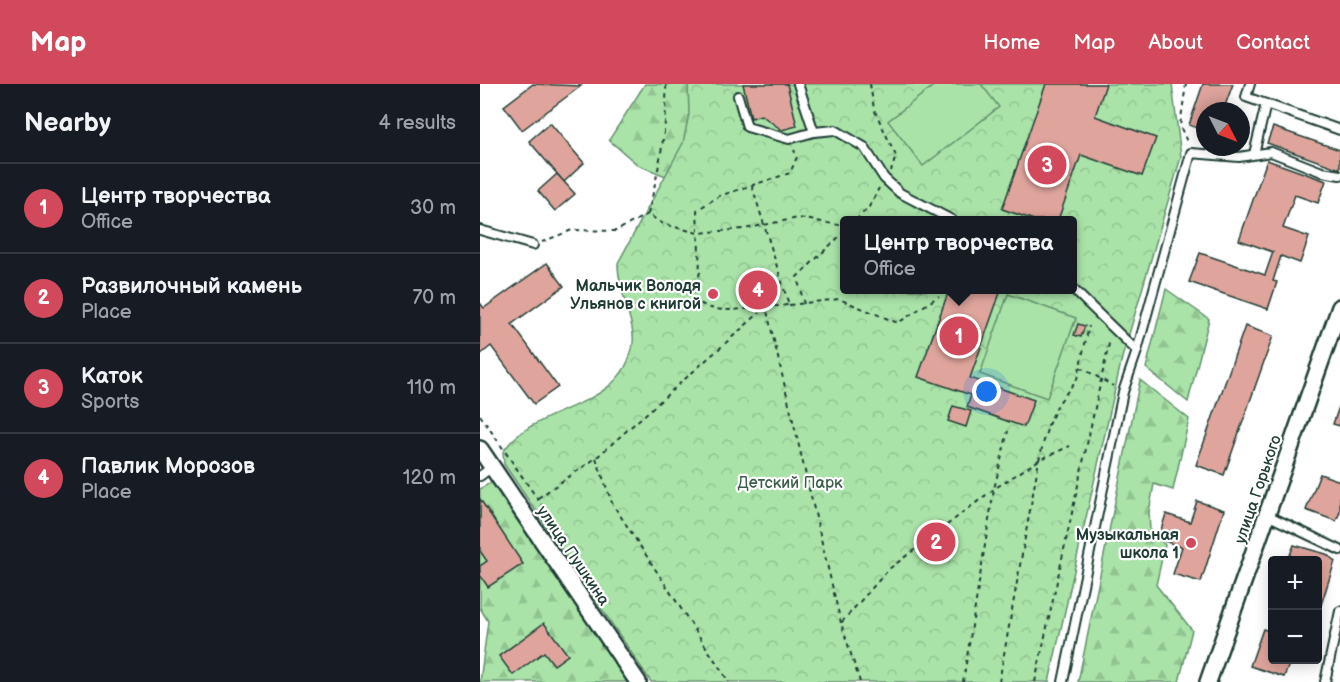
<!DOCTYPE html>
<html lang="en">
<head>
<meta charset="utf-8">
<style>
	:root { --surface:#171b24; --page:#242831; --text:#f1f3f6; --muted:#9ea1a6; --line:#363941; --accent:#d1495b }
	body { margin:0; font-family:"Balsamiq Sans",sans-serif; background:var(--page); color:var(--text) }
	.controls { position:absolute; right:18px; bottom:18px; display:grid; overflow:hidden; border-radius:6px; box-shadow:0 3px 15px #0003 }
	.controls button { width:54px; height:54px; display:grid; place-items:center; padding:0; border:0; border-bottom:2px solid var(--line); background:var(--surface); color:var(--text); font:30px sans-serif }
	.compass { position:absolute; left:716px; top:18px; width:54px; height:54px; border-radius:50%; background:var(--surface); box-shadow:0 3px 15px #0003; rotate:132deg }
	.you { position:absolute; left:507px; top:308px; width:21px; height:21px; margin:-15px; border:4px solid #fff; border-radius:50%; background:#1a73e8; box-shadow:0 0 0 9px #1a73e833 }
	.badge { display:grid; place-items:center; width:39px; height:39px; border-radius:50%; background:var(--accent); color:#fff; font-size:20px; font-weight:700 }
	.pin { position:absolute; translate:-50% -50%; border:3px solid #fff; box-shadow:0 2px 6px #0006 }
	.popup { position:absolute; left:360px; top:132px; width:237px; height:78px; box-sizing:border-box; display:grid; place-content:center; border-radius:6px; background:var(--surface); filter:drop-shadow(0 2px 4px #0005); font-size:20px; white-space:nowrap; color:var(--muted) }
	.popup b { font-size:22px; color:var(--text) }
	.popup::after { content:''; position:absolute; left:50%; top:100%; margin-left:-12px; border:12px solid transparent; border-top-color:var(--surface) }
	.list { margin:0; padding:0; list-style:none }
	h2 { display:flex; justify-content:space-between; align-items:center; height:78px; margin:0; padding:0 24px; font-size:26px }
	h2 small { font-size:20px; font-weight:400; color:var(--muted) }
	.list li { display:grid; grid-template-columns:39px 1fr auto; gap:18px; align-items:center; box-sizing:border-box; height:90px; padding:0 24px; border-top:2px solid var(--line) }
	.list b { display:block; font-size:22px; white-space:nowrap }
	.list p { margin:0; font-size:20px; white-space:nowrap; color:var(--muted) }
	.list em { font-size:20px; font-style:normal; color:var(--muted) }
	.map { position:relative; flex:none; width:860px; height:598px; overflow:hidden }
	header { display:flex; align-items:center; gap:36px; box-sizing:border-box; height:84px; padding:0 30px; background:var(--accent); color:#fff }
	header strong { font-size:28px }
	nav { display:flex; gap:33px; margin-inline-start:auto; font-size:21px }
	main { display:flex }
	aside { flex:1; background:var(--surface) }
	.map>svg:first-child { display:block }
</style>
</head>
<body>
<header>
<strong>Map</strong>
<nav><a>Home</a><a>Map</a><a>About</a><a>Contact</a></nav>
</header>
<main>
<aside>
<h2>Nearby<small>4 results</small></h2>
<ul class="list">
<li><span class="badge">1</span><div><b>Центр творчества</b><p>Office</p></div><em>30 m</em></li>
<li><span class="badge">2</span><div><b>Развилочный камень</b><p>Place</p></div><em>70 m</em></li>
<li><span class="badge">3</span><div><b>Каток</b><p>Sports</p></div><em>110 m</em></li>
<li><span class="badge">4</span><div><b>Павлик Морозов</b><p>Place</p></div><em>120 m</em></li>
</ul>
</aside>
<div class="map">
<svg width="860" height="598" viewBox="0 0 860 598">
	<defs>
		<pattern id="forest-firs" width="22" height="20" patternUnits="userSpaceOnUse" patternTransform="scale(1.5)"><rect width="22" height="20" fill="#a9e3a8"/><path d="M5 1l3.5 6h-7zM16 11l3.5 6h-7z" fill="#91c491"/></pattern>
		<pattern id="park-crowns" width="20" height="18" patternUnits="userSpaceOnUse" patternTransform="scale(1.5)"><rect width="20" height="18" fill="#a9e3a8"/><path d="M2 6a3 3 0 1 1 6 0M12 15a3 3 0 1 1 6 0" fill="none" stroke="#91c491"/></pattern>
	</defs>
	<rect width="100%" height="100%" fill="#fff"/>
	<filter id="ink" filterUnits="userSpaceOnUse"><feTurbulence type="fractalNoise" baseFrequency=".0167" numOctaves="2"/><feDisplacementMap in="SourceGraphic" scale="12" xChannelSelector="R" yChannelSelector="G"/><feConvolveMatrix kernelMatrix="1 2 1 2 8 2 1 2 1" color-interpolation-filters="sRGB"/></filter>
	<g filter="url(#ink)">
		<!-- forest -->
		<g fill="url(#forest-firs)" stroke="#64906e" stroke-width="1.5">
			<path d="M 165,0 L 217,0 L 216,104 L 158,81 L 129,56 Z"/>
			<path d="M 686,205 L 729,235 L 708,318 L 666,284 Z"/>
			<path d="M 660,296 L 709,335 L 693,406 L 674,400 L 669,428 L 670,447 L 685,461 L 676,501 L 712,546 L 699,598 L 598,598 Z"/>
			<path d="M 13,397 L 148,598 L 0,598 L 8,537 L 0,524 L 0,405 Z"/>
		</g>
		<!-- park -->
		<path fill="url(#park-crowns)" stroke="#64906e" stroke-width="1.5" fill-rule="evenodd" d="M 208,0 L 692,0 L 701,73 L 642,274 L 569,598 L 171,598 L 24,380 L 23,368 C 55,318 143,329 153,259 C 156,241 137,204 138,179 L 203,59 L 209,30 ZM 365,136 L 593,136 L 593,206 L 365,206 Z"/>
		<!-- pitch -->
		<g fill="#a9e3a8" stroke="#64906e" stroke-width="1.5">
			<path d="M 456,0 L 501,0 L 519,23 L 443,82 L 408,37 Z"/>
			<path d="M 528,210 L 596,234 L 567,314 L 500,290 Z"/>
		</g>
		<!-- building -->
		<g fill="#dfa59d" stroke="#1f3d34" stroke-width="1.5">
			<path d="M 53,0 L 101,2 L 42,46 L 24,22 Z"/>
			<path d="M 263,0 L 307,0 L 317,42 L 302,46 L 281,31 L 271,34 Z"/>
			<path d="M 566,0 L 626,0 L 615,32 L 676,54 L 662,92 L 601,71 L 578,136 L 554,136 L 522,125 Z"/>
			<path d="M 723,0 L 753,0 L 743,27 L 725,27 L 725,47 L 709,41 Z"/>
			<path d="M 70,39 L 104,79 L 84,98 L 49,57 Z"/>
			<path d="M 793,43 L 860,66 L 860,85 L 787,59 Z"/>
			<path d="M 787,76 L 846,97 L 838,119 L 815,111 L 803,144 L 829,153 L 820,179 L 801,172 L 793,197 L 797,198 L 788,225 L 709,198 L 720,169 L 785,191 L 793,168 L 759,156 Z"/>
			<path d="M 77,90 L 95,110 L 75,127 L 58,107 Z"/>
			<path d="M 67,179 L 84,202 L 32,240 L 78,303 L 54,320 L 11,262 L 0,271 L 0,219 L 4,224 Z"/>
			<path d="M 469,206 L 484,210 L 485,206 L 521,206 L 490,294 L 554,316 L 544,343 L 487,323 L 491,311 L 438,293 Z"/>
			<path d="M 598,240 L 605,242 L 601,253 L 594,251 Z"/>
			<path d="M 765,242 L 793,252 L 744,391 L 716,381 Z"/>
			<path d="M 860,320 L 860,342 L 853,340 Z"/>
			<path d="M 473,322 L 491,327 L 486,343 L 468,337 Z"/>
			<path d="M 840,390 L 860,397 L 860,428 L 856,437 L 826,426 Z"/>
			<path d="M 0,415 L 43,480 L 8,503 L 0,491 L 0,482 L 7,477 L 0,467 Z"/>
			<path d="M 717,417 L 744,426 L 721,498 L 693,490 L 702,463 L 678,455 L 686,430 L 710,438 Z"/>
			<path d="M 814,461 L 846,470 L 855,477 L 841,521 L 838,520 L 838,476 L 808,476 Z"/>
			<path d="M 64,539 L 88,571 L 74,581 L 64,568 L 33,591 L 19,572 Z"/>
			<path d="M 783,545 L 792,548 L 792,576 L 811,576 L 804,593 L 770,582 Z"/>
		</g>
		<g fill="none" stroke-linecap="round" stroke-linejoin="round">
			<defs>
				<g id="service">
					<path d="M 318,0 L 334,48"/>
					<path d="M 770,0 L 766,13 L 860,46"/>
					<path d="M 258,12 L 267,43 L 309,55 L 334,48 L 355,46 L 384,63 L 404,94 L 420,109 L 472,136"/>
					<path d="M 774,70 L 786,20"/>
					<path d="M 0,146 L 53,161"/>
					<path d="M 593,205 L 657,267"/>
					<path d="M 0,392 L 12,383"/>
					<path d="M 787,431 L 860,466"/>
					<path d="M 583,598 L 643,308 L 657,267 L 711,69 L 759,73 L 791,68 L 842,88 L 860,91"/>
					<path d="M 845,598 L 860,527"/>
				</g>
				<g id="minor">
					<path d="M 0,365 L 158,598"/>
					<path d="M 728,598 L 860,223"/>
				</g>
			</defs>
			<!-- service casing -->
			<use href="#service" stroke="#1f3d34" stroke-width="12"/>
			<!-- minor casing -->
			<use href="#minor" stroke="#1f3d34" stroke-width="20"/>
			<!-- path -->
			<g stroke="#1f3d34" stroke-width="2" stroke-dasharray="4.5 4.5" stroke-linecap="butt">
				<path d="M 390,0 L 394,25 L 416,72 L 411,87"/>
				<path d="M 706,0 L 700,42 L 708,60"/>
				<path d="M 272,102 L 309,221 L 286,223 L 361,539"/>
				<path d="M 168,130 C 178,89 188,43 186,0"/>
				<path d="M 376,136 L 389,123 L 399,104"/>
				<path d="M 62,158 L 92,146 L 136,147 L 168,130 L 183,140 L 218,149 L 264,145 L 318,134 L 365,142"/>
				<path d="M 324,220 L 317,193 L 365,147"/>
				<path d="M 309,221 L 359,215 L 418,239 L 459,212"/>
				<path d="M 600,283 L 633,302"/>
				<path d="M 0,331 L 85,455"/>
				<path d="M 116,374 L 132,419 L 249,598"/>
				<path d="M 58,414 L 116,374 L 286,223 C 261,224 231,233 213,213 L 220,188 L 217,126 L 239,112 L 310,89 L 317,73 L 314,66"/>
				<path d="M 380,598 L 361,539 L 409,485 L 514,405 L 559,376 L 590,362"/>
				<path d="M 483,598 L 514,405 L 528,347"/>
				<path d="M 519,598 L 559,376 L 568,341 L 578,320 L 597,295 L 609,242"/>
				<path d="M 555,598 L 630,255"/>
			</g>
			<!-- service -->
			<use href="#service" stroke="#fff" stroke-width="8"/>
			<!-- minor -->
			<use href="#minor" stroke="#fff" stroke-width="15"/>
		</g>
	</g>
	<!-- markers -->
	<g fill="#d1495b" stroke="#fff" stroke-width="2">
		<circle cx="233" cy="210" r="6"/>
		<circle cx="711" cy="459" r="6"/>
	</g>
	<g text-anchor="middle" stroke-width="4.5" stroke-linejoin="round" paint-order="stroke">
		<!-- poi labels -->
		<g font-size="16" font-weight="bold" fill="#1f3d34" stroke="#fff" text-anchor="end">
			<text x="221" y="207">Мальчик Володя<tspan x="221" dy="18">Ульянов с книгой</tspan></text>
			<text x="699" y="456">Музыкальная<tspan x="699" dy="18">школа 1</tspan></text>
		</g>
		<!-- park labels -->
		<g font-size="16" fill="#3b5e4b" stroke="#fff">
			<text x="310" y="404">Детский Парк</text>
		</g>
		<!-- street labels -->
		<g font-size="16" fill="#1f3d34" stroke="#fff">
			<text transform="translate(777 405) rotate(-71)" y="6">улица Горького</text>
			<text transform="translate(94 471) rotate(56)" y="6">улица Пушкина</text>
		</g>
	</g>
</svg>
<div class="controls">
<button>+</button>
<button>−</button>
</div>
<svg class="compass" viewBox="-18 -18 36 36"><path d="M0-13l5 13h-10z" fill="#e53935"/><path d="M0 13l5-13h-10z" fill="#9ea1a6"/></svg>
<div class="you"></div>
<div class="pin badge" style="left:479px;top:252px">1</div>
<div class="popup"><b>Центр творчества</b>Office</div>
<div class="pin badge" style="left:456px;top:458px">2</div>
<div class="pin badge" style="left:567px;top:81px">3</div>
<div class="pin badge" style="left:278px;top:206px">4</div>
</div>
</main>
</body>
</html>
